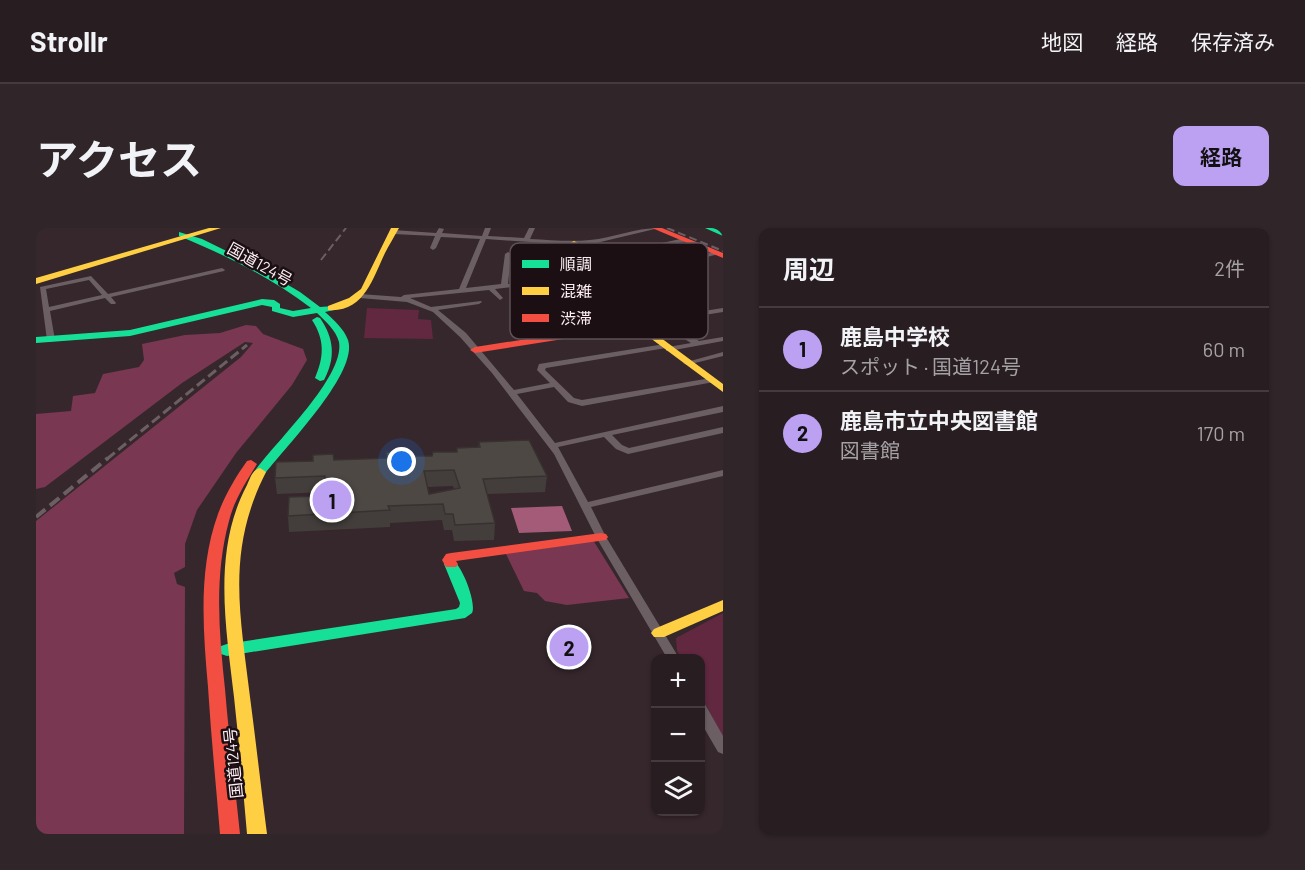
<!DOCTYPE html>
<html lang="ja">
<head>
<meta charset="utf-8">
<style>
	:root { --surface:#281d21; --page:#30262a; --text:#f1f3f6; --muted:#a5a2a5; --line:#443b3f; --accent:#bca0f2 }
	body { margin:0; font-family:Barlow,"Noto Sans JP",sans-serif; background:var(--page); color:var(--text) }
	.controls { position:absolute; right:18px; bottom:18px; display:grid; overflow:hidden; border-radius:12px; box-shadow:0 2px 4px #0004 }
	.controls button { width:54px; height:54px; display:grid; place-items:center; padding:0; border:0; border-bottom:2px solid var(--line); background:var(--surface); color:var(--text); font:30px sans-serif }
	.you { position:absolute; left:366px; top:234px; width:21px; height:21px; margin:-15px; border:4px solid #fff; border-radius:50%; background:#1a73e8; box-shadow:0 0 0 9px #1a73e833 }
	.badge { display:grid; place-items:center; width:39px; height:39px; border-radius:50%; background:var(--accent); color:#111; font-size:20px; font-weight:700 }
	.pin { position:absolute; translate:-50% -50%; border:3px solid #fff; box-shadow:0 2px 6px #0006 }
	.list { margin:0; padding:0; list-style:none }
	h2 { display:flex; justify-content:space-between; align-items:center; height:78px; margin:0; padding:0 24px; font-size:26px }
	h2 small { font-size:20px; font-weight:400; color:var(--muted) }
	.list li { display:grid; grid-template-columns:39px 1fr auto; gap:18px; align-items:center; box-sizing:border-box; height:84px; padding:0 24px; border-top:2px solid var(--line) }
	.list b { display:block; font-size:22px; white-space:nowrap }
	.list p { margin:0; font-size:20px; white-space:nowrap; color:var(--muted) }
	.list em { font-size:20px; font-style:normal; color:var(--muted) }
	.icon { flex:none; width:33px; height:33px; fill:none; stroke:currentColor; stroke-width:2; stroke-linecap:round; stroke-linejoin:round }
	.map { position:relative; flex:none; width:687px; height:606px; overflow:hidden; border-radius:12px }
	header { display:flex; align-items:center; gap:36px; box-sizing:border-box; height:84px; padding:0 30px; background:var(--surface); border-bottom:2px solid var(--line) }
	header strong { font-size:28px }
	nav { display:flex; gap:33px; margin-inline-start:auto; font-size:21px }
	.intro { display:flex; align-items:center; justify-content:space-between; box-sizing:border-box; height:144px; padding:0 36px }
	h1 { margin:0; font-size:42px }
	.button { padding:15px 27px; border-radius:12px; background:var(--accent); color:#111; font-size:21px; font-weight:700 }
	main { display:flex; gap:36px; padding:0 36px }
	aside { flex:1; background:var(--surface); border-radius:12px; box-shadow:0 2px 4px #0004 }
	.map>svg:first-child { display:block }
</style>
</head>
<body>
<header>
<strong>Strollr</strong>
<nav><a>地図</a><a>経路</a><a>保存済み</a></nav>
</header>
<div class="intro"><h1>アクセス</h1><a class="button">経路</a></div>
<main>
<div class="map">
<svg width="687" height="606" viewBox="0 0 687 606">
	<rect width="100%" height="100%" fill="#36272c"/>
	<!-- green -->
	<g fill="#612840">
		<path d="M 331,80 L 383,82 L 382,91 L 395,92 L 397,111 L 328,110 Z"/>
		<path d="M 687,385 L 687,510 L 665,467 L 664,430 L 645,430 L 641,423 L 640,410 Z"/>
	</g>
	<!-- forest -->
	<g fill="#793751">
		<path d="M 210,97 L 220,98 L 227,106 L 267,121 L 271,132 L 256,157 L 200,225 L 161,282 L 149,316 L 149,339 L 138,345 L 141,356 L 149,359 L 148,606 L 0,606 L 0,293 L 205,129 L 217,115 L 209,114 L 146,155 L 9,259 L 0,261 L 0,186 L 35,183 L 37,168 L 59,165 L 67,146 L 103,139 L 108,132 L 106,116 L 149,107 L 184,105 Z"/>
		<path d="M 557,312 L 593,370 L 531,377 L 509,373 L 501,365 L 488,363 L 469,324 Z"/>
	</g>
	<!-- water -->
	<path fill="#a35b77" d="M 526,278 L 536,303 L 483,305 L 475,280 Z"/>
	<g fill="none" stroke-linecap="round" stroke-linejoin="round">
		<!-- street -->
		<g fill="#6c5f64" fill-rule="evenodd">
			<path d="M 403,0 L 408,1 L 406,5 L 446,8 L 449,0 L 455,0 L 452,8 L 488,10 L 493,0 L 499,0 L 494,11 C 514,12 534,14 554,12 C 577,10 599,0 623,0 L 556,16 L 538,17 L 450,11 L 430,60 L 465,56 L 469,26 L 472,24 L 475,26 L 472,56 L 539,48 L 542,50 L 539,52 L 459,61 L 467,70 L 464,72 L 453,62 L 374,70 L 395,79 L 445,73 L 446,74 L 443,76 L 402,82 L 430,105 L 478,162 L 514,155 L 501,142 L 503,136 L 629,116 L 632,116 L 632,119 L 655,115 L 636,103 L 628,91 L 629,89 L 687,80 L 687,84 L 637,92 L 642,99 L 663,113 L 687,109 L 687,113 L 633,123 L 630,123 L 630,120 L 510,140 L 509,142 L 538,170 L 546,172 L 675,150 L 678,150 L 678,154 L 546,178 L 532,174 L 518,159 L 481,166 L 519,215 L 687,178 L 687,184 L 576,207 L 586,217 L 593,220 L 687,199 L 687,205 L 592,226 L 580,221 L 568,209 L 522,219 L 552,274 L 687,242 L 687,248 L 555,279 L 570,309 L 643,430 L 631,430 L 560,309 L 518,226 L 456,145 L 424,109 L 397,84 L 371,74 L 324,70 L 321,68 L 324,66 L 365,69 L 368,67 L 423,61 L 444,11 L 405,9 L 400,20 L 397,22 L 394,20 L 399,8 L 357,6 L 354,4 L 357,2 L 400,5 Z"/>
			<path d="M 649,10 L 652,12 L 651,13 L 540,38 L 541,39 L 538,41 L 513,44 L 510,42 L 513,40 L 536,37 L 535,36 L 538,34 Z"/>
			<path d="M 681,23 L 683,24 L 683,26 L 630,39 L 652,42 L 662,47 L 662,49 L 623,41 L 609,44 L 627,63 L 627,65 L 625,66 L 569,75 L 568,74 L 571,72 L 620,63 L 603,45 L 546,59 L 543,57 Z"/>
			<path d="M 497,25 L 538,27 L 541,29 L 538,31 L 495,28 L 495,26 Z"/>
			<path d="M 186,40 L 189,42 L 188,43 L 75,69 L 80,75 L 79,76 L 75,76 L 69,70 L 14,83 L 19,112 L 15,114 L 11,112 L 4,59 L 55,48 L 72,66 ZM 53,52 L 66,67 L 13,79 L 10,61 Z"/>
			<path d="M 687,124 L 687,128 L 651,137 L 647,135 Z"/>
			<path d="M 664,475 L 669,476 L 687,508 L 687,526 L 682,524 L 664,493 Z"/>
		</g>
		<!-- fast -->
		<g fill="#16e098" fill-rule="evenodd">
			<path d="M 669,0 L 679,0 L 687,3 L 687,8 Z"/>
			<path d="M 143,4 L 166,11 L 213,34 L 264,64 L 284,79 L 298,78 L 298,82 L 289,84 C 298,92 308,101 312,112 C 323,145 248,220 228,247 L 224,248 L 218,244 C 238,215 309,149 303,114 C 300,102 289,93 281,85 L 257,89 L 236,83 L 236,79 L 226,77 L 94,108 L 0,115 L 0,109 L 94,102 L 226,71 L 238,72 L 244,76 L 244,80 L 257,83 L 275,80 C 235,50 190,27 143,8 Z"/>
			<path d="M 281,89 L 284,90 C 298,110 300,130 288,152 L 284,153 L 279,150 C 288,129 289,112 276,92 Z"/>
			<path d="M 415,331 C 425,334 441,375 436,385 L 429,390 L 191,428 L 185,426 L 183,422 L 185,418 L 191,416 L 420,381 L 423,379 L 424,375 L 408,336 Z"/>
		</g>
		<!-- slow -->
		<g fill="#ffcf43" fill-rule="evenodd">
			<path d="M 173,0 L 185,0 L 0,56 L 0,50 Z"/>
			<path d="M 355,0 L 363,0 C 358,9 353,17 349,25 C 337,50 328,85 292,82 L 292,78 L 313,70 L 325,61 Z"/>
			<path d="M 538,13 L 542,15 L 543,49 L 687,156 L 687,164 L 536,52 L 534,15 Z"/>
			<path d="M 224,240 L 230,244 C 190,323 204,385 214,469 C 220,514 225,560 231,606 L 211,606 C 207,560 203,515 198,469 C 190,399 176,323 211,257 C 214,251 216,242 224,240 Z"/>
			<path d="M 687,372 L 687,383 L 628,409 L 618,409 L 615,405 L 618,401 Z"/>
		</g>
		<!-- jam -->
		<g fill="#f24e42" fill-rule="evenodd">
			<path d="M 616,0 L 626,0 L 687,25 L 687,30 Z"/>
			<path d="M 600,94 L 603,95 L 603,99 L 439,125 L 434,122 L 439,119 Z"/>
			<path d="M 215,232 L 221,236 C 210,254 198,272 193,293 C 178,348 183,405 189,461 C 193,509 199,558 204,606 L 184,606 C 180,557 175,508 172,459 C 167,402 162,341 182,286 C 189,267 199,250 211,233 Z"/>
			<path d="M 565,305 L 570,306 L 572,309 L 570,312 L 420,333 L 422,336 L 420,339 L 410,339 L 406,332 L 410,326 L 415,325 Z"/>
		</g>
		<!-- rail-far2 -->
		<g stroke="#6c5f63" stroke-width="2" stroke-dasharray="8 4" stroke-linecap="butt">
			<path d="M 631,0 L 687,23"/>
			<path d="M 285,32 L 310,0"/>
		</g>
		<!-- rail-far1 -->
		<path stroke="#6c5f63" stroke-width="3" stroke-dasharray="10 4.5" stroke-linecap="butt" d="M 71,231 L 211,117"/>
		<!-- rail -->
		<path stroke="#6c5f63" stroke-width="4" stroke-dasharray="12 6" stroke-linecap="butt" d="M 0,289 L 72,230"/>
	</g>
	<!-- wall -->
	<path fill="#433e3b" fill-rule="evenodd" d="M 443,214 L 511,248 L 509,264 L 451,266 L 459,295 L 458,312 L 418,313 L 416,302 L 408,302 L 406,292 L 354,295 L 354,299 L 253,304 L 252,288 L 290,268 L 290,264 L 241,266 L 239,250 L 277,233 L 350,230 L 350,224 L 371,228 L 396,228 L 421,224 L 421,220 L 442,220 ZM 417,258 L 418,261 L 393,266 L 392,259 Z"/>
	<!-- building -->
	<path fill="#4e4845" stroke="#373230" stroke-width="1.5" fill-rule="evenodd" d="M 493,212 L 511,248 L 447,251 L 459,295 L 419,297 L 417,286 L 409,286 L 407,276 L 352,278 L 354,282 L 252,288 L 253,269 L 290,268 L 289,248 L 239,250 L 240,234 L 277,233 L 277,227 L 297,226 L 298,232 L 351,230 L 350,224 L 371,224 L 371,228 L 396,228 L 397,224 L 421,224 L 421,220 L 444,219 L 443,214 ZM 418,242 L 424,260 L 393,266 L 388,243 Z"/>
	<g text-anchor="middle" stroke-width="5" stroke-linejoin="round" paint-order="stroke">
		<!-- street labels -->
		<g font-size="16" fill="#fdeef3" stroke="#1b0f13">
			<text transform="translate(224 36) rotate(29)" y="6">国道124号</text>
			<text transform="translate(197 535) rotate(-96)" y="6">国道124号</text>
		</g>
	</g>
	<!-- legend -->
	<rect x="474" y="15" width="198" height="96" rx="9" fill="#1b0f13" stroke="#5f5256" stroke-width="1.5"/>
	<rect x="486" y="32" width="27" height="8" fill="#16e098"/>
	<rect x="486" y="59" width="27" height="8" fill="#ffcf43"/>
	<rect x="486" y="86" width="27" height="8" fill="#f24e42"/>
	<g font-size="16" fill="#fdeef3">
		<text x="524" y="42">順調</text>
		<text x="524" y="69">混雑</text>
		<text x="524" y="96">渋滞</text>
	</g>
</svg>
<div class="controls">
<button>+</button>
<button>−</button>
<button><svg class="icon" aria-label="layers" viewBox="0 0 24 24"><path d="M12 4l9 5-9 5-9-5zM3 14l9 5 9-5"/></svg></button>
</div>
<div class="you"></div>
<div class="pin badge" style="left:296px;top:272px">1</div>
<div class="pin badge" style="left:533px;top:419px">2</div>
</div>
<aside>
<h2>周辺<small>2件</small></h2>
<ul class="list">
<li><span class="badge">1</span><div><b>鹿島中学校</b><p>スポット · 国道124号</p></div><em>60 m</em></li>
<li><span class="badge">2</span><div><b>鹿島市立中央図書館</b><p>図書館</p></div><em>170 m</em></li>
</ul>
</aside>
</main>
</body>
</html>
